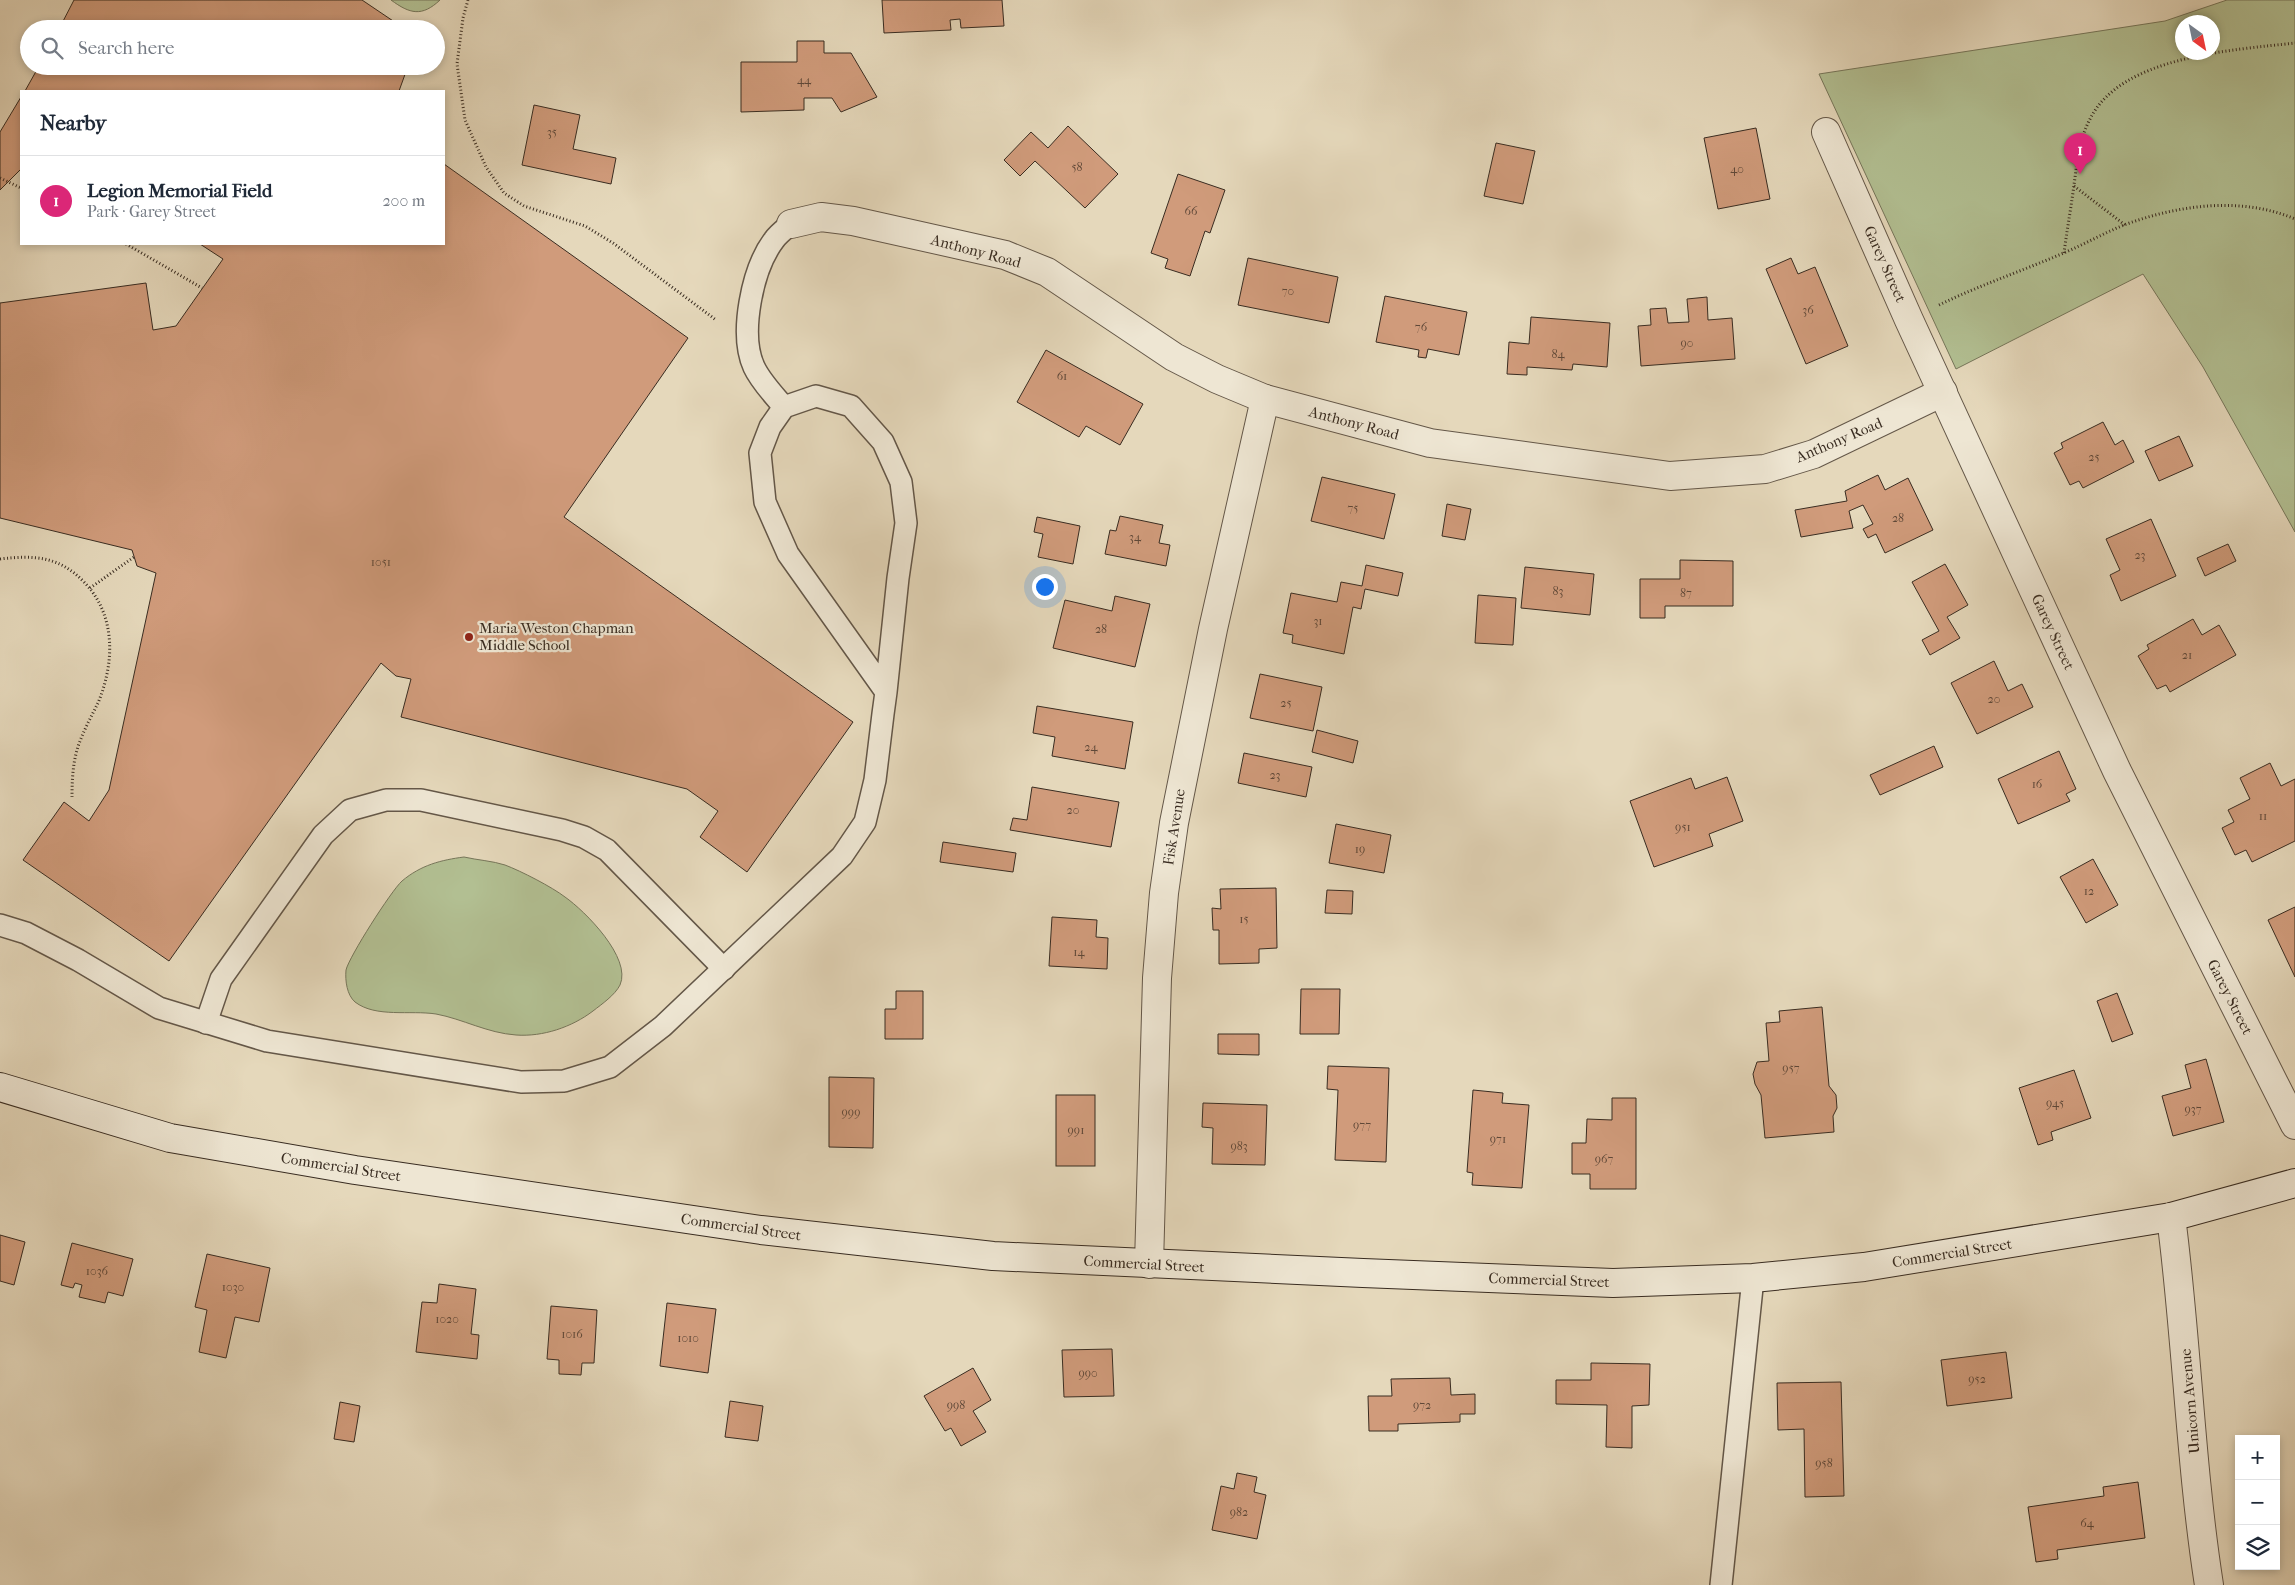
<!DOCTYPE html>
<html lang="en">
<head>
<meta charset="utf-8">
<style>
	:root { --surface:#fff; --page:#f6f6f7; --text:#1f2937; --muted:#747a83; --line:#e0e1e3; --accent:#db2777 }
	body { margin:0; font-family:"IM FELL French Canon",serif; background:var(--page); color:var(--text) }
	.controls { position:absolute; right:15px; bottom:15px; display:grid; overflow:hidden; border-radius:0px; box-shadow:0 2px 8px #0003 }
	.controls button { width:45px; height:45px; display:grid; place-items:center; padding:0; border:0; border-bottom:1px solid var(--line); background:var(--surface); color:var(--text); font:25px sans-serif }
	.compass { position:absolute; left:2175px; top:15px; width:45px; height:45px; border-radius:50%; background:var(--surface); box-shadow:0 2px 8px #0003; rotate:147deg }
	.you { position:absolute; left:1044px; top:586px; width:18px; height:18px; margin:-12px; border:4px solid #fff; border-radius:50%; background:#1a73e8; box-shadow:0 0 0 8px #1a73e833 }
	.badge { display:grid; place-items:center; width:32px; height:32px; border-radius:50%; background:var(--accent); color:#fff; font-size:16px; font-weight:700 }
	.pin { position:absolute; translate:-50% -41px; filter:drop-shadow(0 1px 2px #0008) }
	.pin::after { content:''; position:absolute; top:26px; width:18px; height:15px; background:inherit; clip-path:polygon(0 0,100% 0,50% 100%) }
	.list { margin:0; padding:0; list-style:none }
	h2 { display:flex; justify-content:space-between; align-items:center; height:65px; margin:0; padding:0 20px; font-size:21px }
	h2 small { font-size:16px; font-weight:400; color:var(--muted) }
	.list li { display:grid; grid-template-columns:32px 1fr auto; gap:15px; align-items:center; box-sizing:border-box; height:90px; padding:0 20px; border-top:1px solid var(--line) }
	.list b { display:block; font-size:19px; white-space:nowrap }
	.list p { margin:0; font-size:16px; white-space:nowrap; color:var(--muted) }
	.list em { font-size:16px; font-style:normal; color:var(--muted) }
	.icon { flex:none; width:28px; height:28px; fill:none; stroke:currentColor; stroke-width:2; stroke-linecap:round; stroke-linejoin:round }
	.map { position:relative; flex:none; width:2295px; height:1585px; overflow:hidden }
	.search { position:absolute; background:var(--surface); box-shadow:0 2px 8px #0003; left:20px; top:20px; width:425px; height:55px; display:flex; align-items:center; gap:12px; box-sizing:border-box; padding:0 18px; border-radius:28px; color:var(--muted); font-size:19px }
	.panel { position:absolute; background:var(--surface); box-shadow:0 2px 8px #0003; left:20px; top:90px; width:425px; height:155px; border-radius:0px }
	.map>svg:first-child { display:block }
</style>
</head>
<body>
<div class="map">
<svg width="2295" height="1585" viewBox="0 0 2295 1585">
	<rect width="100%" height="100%" fill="#e5d8bb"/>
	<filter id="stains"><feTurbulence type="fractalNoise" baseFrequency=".004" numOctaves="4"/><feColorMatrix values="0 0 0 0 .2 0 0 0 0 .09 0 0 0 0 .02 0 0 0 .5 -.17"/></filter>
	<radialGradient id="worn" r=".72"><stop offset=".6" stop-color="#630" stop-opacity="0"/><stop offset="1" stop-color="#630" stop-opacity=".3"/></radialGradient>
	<!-- green -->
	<g fill="#b2bf92" stroke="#76765a" fill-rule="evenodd">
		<path d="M 391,0 L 440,0 C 422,17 410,14 391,0 Z"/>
		<path d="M 2227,0 L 2295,0 L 2295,532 L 2203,367 L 2143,274 L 1956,369 L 1819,74 L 2165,21 ZM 2212,22 L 2212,52 L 2182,52 L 2182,22 Z"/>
		<path d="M 464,857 C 477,860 493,861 505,865 C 521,871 552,887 565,897 C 585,911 632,958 620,985 C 615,995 602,1004 593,1011 C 572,1027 543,1037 516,1035 C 487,1033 463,1019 436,1014 C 410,1010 376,1018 355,1002 C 347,995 345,981 346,970 C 349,957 391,891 402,881 C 421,865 441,860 464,857 Z"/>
	</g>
	<!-- building -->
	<g fill="#d09b7b" stroke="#392c21">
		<path d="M 74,0 L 362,0 L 405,29 L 59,29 Z"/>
		<path d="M 882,0 L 1002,0 L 1004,26 L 961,28 L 960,19 L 950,20 L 951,30 L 884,33 Z"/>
		<path d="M 797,41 L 824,41 L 824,53 L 851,53 L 877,97 L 841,112 L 832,98 L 804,98 L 804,110 L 741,112 L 741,62 L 797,62 Z"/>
		<path d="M 39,66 L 408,66 L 399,91 L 25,91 Z"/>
		<path d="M 21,97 L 21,169 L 0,190 L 0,132 Z"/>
		<path d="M 534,105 L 580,115 L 573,149 L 616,158 L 611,184 L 522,165 Z"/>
		<path d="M 1068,126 L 1118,174 L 1085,208 L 1035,161 L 1020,176 L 1004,160 L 1031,132 L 1048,148 Z"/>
		<path d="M 1756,128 L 1770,199 L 1718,209 L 1704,138 Z"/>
		<path d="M 1496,143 L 1535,151 L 1523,204 L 1484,196 Z"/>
		<path d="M 444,164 L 688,338 L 564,517 L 853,722 L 747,872 L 700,837 L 718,811 L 687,789 L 401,717 L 411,679 L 396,676 L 381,663 L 169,961 L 23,860 L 64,802 L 89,821 L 109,790 L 156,573 L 137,566 L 132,550 L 0,518 L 0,303 L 146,283 L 153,330 L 176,326 L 223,259 L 200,244 L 444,244 Z"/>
		<path d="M 1178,174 L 1225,190 L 1210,233 L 1205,231 L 1190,276 L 1165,268 L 1168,259 L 1151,253 Z"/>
		<path d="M 1248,258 L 1338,277 L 1329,323 L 1238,305 Z"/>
		<path d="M 1791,258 L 1798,274 L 1815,267 L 1848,346 L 1806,364 L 1766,269 Z"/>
		<path d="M 1385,296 L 1467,312 L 1459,355 L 1428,349 L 1426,358 L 1418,357 L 1419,350 L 1376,342 Z"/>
		<path d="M 1707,297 L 1708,320 L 1732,318 L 1735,359 L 1641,366 L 1638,326 L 1651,325 L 1650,309 L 1666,308 L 1668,323 L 1689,322 L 1687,299 Z"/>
		<path d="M 1531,317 L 1610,323 L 1607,367 L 1573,364 L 1572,370 L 1527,367 L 1527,375 L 1507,374 L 1509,342 L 1529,344 Z"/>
		<path d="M 1046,350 L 1143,404 L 1120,445 L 1086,426 L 1079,437 L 1017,402 Z"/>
		<path d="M 2103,422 L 2115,445 L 2123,440 L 2134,462 L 2083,488 L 2079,481 L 2070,485 L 2054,453 L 2063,448 L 2061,443 Z"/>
		<path d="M 2179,436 L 2193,466 L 2159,481 L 2145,451 Z"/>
		<path d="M 1878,475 L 1885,490 L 1908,478 L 1933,530 L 1885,553 L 1876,534 L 1868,538 L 1863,529 L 1873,524 L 1863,505 L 1849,511 L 1853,528 L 1801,537 L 1795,510 L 1847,501 L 1845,491 Z"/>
		<path d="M 1322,477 L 1395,494 L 1384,539 L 1311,521 Z"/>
		<path d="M 1447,504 L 1471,509 L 1465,540 L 1442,536 Z"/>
		<path d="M 1120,516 L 1163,525 L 1159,543 L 1170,545 L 1166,566 L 1105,554 L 1110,530 L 1116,531 Z"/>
		<path d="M 1037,517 L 1080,526 L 1073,564 L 1038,557 L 1043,534 L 1034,532 Z"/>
		<path d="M 2151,519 L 2176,576 L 2121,601 L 2110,575 L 2120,570 L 2106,539 Z"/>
		<path d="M 2228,544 L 2236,561 L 2205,576 L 2197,558 Z"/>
		<path d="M 1680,560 L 1733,561 L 1733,606 L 1665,606 L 1665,618 L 1640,618 L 1640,579 L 1680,579 Z"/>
		<path d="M 1945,564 L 1968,605 L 1947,617 L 1960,638 L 1930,655 L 1922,640 L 1939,631 L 1912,582 Z"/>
		<path d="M 1366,565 L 1403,573 L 1398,596 L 1365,589 L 1361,609 L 1353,607 L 1344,654 L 1292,643 L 1293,635 L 1283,633 L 1291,593 L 1337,602 L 1341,582 L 1362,586 Z"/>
		<path d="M 1525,567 L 1594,574 L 1590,615 L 1521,608 Z"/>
		<path d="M 1478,595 L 1516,598 L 1513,645 L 1475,643 Z"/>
		<path d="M 1115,596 L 1150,604 L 1135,667 L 1053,648 L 1065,600 L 1112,611 Z"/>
		<path d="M 2193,619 L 2202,635 L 2219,625 L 2236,655 L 2170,692 L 2166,685 L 2157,689 L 2138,656 L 2149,649 L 2147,645 Z"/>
		<path d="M 1994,661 L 2008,691 L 2022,684 L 2033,707 L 1977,734 L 1951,683 Z"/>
		<path d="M 1260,674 L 1322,687 L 1313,731 L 1250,718 Z"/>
		<path d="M 1037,706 L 1133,722 L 1125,769 L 1052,756 L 1055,737 L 1033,733 Z"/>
		<path d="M 1317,730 L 1358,741 L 1353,763 L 1312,752 Z"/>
		<path d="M 1934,746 L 1943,767 L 1880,795 L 1870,775 Z"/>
		<path d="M 2059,751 L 2076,789 L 2066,794 L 2070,801 L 2018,824 L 1998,779 Z"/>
		<path d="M 1244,753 L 1312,767 L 1306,797 L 1238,783 Z"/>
		<path d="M 2270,763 L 2281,786 L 2295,779 L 2295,841 L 2252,862 L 2246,850 L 2235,855 L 2222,828 L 2234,822 L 2228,810 L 2250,799 L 2240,778 Z"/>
		<path d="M 1727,777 L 1743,821 L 1709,834 L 1713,846 L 1654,867 L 1630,801 L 1691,778 L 1695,789 Z"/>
		<path d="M 1032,787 L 1119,802 L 1111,847 L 1010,830 L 1013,818 L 1027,820 Z"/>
		<path d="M 1336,824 L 1391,835 L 1384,873 L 1329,863 Z"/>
		<path d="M 943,842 L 1016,853 L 1013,872 L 940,862 Z"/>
		<path d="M 2093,859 L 2118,905 L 2086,923 L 2060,877 Z"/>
		<path d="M 1276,888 L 1277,948 L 1259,949 L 1259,963 L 1219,964 L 1219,930 L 1213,930 L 1212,908 L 1221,909 L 1220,889 Z"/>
		<path d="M 1327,890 L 1353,891 L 1352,914 L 1325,913 Z"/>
		<path d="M 2295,907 L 2295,977 L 2268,920 Z"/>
		<path d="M 1052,917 L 1097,920 L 1096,937 L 1108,938 L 1107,969 L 1049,966 Z"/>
		<path d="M 1301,989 L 1340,989 L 1339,1034 L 1300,1034 Z"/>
		<path d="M 896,991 L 923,991 L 923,1039 L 885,1039 L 885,1009 L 896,1009 Z"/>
		<path d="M 2117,993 L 2133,1034 L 2112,1042 L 2097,1001 Z"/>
		<path d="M 1822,1007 L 1829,1086 L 1836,1095 L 1837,1108 L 1833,1116 L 1834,1132 L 1765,1138 L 1761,1095 L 1755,1084 L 1753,1074 L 1757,1062 L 1769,1061 L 1766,1023 L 1780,1022 L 1779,1011 Z"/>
		<path d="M 1218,1034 L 1259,1034 L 1259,1055 L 1218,1054 Z"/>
		<path d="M 2206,1059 L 2224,1122 L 2173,1136 L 2162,1096 L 2191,1088 L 2185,1065 Z"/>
		<path d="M 1328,1066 L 1389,1068 L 1386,1162 L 1335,1160 L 1338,1090 L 1327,1089 Z"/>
		<path d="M 2074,1070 L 2091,1118 L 2051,1132 L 2053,1140 L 2038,1145 L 2019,1088 Z"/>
		<path d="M 829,1077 L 874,1078 L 873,1148 L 829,1147 Z"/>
		<path d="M 1473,1090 L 1503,1093 L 1502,1103 L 1529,1105 L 1522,1188 L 1472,1185 L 1473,1173 L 1467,1172 Z"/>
		<rect x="1056" y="1095" width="39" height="71"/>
		<path d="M 1612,1098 L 1636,1098 L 1636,1189 L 1590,1189 L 1590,1174 L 1572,1174 L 1572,1143 L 1586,1143 L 1587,1119 L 1612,1120 Z"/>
		<path d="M 1203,1103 L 1267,1105 L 1265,1165 L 1212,1164 L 1213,1128 L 1202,1127 Z"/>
		<path d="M 0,1235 L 25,1242 L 14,1285 L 0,1281 Z"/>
		<path d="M 72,1243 L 133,1259 L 123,1296 L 108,1292 L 105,1303 L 79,1297 L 82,1285 L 75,1283 L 73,1288 L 61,1285 Z"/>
		<path d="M 207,1254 L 270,1268 L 259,1322 L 235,1317 L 226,1358 L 199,1352 L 207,1310 L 195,1307 Z"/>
		<path d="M 439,1284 L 476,1289 L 471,1334 L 479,1335 L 477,1359 L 416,1352 L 422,1302 L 437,1303 Z"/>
		<path d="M 667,1303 L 716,1309 L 708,1373 L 660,1366 Z"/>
		<path d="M 551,1306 L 597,1310 L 594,1363 L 582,1363 L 581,1375 L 559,1374 L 559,1360 L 547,1359 Z"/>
		<path d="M 1112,1349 L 1114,1396 L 1064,1397 L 1062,1350 Z"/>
		<path d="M 2006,1352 L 2012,1398 L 1947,1406 L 1941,1360 Z"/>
		<path d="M 1591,1363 L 1650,1364 L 1649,1405 L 1632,1406 L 1632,1448 L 1606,1447 L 1607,1405 L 1556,1404 L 1556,1380 L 1591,1380 Z"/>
		<path d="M 973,1368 L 991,1400 L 973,1411 L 986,1432 L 961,1446 L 951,1428 L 945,1431 L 924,1396 Z"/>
		<path d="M 1450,1378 L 1451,1395 L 1475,1394 L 1475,1414 L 1460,1414 L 1460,1422 L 1398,1424 L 1398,1431 L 1369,1431 L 1368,1396 L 1392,1396 L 1391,1379 Z"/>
		<path d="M 1841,1382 L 1844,1496 L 1805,1497 L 1804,1429 L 1778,1430 L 1777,1383 Z"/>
		<path d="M 730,1401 L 763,1406 L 758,1441 L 725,1437 Z"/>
		<path d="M 340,1402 L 360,1406 L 354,1442 L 334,1439 Z"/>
		<path d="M 1237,1473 L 1257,1477 L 1254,1492 L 1266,1495 L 1257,1539 L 1212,1530 L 1221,1486 L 1234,1489 Z"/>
		<path d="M 2138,1482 L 2145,1538 L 2057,1550 L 2058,1559 L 2036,1562 L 2028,1507 L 2104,1496 L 2103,1487 Z"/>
	</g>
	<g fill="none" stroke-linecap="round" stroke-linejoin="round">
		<defs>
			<g id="service">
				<path d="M 784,407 C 774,395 761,382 754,367 C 739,334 752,269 774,240 C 778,234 785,229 791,224"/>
				<path d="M 0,925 L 26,933 L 78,960 L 159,1008 L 267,1041 L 521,1082 L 564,1081 L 610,1067 L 663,1026 L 842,856 L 865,822 L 875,780 L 883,714 L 886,692 L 898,578 L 906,523 L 901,482 L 883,442 L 851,406 L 816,396 L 784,407 L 770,427 L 760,453 L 765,502 L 788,554 L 886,692"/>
				<path d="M 206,1023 L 221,979 L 323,835 L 350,810 L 386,800 L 421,800 L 562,830 L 584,837 L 607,850 L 724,969"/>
				<path d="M 1721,1585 L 1753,1278"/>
			</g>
			<g id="minor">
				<path d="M 1826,132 L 1909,320 L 2117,771 L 2295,1125"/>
				<path d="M 791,224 L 821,217 L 853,221 L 1005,255 L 1047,272 L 1174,357 L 1217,379 L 1265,399 L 1430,443 L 1670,476 L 1765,469 L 1814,454 L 1943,392"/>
				<path d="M 1149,1264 L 1157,978 L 1164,893 L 1174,823 L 1213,629 L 1265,399"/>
			</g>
			<path id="tertiary" d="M 2171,1217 C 2187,1339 2190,1463 2209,1585"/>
			<path id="secondary" d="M 0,1087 L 170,1138 L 355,1170 L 761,1230 L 993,1256 L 1363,1273 L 1613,1283 L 1753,1278 L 1864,1267 L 2171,1217 L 2295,1183"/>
		</defs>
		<!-- service casing -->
		<use href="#service" stroke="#645748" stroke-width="24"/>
		<!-- minor casing -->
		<use href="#minor" stroke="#645748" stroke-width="30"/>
		<!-- tertiary casing -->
		<use href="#tertiary" stroke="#645748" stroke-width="30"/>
		<!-- secondary casing -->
		<use href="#secondary" stroke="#392c21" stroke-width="30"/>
		<!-- path -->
		<g stroke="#392c21" stroke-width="3" stroke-dasharray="1 2.5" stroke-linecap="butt">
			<path d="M 468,0 L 463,18 L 457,64 L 465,120 L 486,167 L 504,193 L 524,206 L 585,226 L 613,243 L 716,320"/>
			<path d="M 0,178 L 21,188"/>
			<path d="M 2074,186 L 2125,225"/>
			<path d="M 126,244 L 202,288"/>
			<path d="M 2064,253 C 2067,230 2071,208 2074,185 C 2077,163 2079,140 2090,119 C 2121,56 2233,50 2295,43"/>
			<path d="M 1939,305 C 1978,286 2019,272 2059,255 C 2081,246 2102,234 2124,225 C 2178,205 2241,196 2295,219"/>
			<path d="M 0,559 C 34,555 59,556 84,582 C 116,615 115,662 98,703 C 92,715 85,728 80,741 C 73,759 72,778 72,797"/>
			<path d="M 90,588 L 134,557"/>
		</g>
		<!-- service -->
		<use href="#service" stroke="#eee6d3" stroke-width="21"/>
		<!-- minor -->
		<use href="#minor" stroke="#eee6d3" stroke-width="28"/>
		<!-- tertiary -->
		<use href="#tertiary" stroke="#eee6d3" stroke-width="28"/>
		<!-- secondary -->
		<use href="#secondary" stroke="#eee6d3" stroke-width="28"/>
	</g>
	<!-- markers -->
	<circle fill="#8f2418" stroke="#eee6d3" stroke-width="2" cx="469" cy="637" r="5"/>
	<g text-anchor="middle" stroke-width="4.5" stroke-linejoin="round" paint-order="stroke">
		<!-- number labels -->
		<g font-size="12" fill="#5f4838">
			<text x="804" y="84">44</text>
			<text x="552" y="136">35</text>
			<text x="1077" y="171">58</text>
			<text x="1737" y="173">40</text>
			<text x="1191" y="215">66</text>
			<text x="1288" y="295">70</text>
			<text x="1808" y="314">36</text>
			<text x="1421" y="331">76</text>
			<text x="1687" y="347">90</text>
			<text x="1558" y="358">84</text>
			<text x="1062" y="380">61</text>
			<text x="2094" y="461">25</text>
			<text x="1353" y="512">75</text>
			<text x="1898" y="522">28</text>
			<text x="1135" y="541">34</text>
			<text x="2140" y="559">23</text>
			<text x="381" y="566">1051</text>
			<text x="1558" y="595">83</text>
			<text x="1686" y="597">87</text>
			<text x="1318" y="625">31</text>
			<text x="1101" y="633">28</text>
			<text x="2187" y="659">21</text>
			<text x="1994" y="703">20</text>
			<text x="1286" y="707">25</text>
			<text x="1091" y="751">24</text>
			<text x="1275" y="779">23</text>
			<text x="2037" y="788">16</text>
			<text x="1073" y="814">20</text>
			<text x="2263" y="820">11</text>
			<text x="1683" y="831">951</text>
			<text x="1360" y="853">19</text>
			<text x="2089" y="895">12</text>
			<text x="1244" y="923">15</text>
			<text x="1079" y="956">14</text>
			<text x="1791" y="1072">957</text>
			<text x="2055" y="1107">945</text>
			<text x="2193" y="1113">937</text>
			<text x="851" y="1116">999</text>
			<text x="1362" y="1129">977</text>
			<text x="1076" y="1134">991</text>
			<text x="1498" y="1143">971</text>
			<text x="1239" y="1150">983</text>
			<text x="1604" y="1163">967</text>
			<text x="97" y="1275">1036</text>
			<text x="233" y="1291">1030</text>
			<text x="447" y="1323">1020</text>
			<text x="572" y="1338">1016</text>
			<text x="688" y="1342">1010</text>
			<text x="1088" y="1377">990</text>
			<text x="1977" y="1383">952</text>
			<text x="956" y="1409">998</text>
			<text x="1422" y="1409">972</text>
			<text x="1824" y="1467">958</text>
			<text x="1239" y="1516">982</text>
			<text x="2087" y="1527">64</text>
		</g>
		<!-- street labels -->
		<g font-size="15" fill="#392c21" stroke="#eee6d3">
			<text transform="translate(976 251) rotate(15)" y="5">Anthony Road</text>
			<text transform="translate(1885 264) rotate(66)" y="5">Garey Street</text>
			<text transform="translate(1354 423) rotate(15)" y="5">Anthony Road</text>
			<text transform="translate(1839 440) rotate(-23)" y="5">Anthony Road</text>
			<text transform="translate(2053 632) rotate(65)" y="5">Garey Street</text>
			<text transform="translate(1174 827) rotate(-81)" y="5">Fisk Avenue</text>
			<text transform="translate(2230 997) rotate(63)" y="5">Garey Street</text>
			<text transform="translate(341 1167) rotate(9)" y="5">Commercial Street</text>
			<text transform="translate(741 1227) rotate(8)" y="5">Commercial Street</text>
			<text transform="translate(1952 1253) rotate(-9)" y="5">Commercial Street</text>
			<text transform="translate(1144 1264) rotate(3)" y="5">Commercial Street</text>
			<text transform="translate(1549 1280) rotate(2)" y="5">Commercial Street</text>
			<text transform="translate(2190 1401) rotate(-95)" y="5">Unicorn Avenue</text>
		</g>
		<!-- poi labels -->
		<g font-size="15" fill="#392c21" stroke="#eee6d3" text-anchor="start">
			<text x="479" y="633">Maria Weston Chapman<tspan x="479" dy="17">Middle School</tspan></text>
		</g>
	</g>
	<rect width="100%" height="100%" filter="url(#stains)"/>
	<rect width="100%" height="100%" fill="url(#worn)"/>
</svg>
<div class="controls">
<button>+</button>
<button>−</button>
<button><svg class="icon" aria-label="layers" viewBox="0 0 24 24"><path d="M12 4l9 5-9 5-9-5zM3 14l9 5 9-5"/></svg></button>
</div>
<svg class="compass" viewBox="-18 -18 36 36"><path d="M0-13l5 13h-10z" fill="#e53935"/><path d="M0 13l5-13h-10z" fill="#747a83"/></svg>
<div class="you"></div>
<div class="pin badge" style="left:2080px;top:174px">1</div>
<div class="search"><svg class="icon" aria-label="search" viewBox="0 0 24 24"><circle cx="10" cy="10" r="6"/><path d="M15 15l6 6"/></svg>Search here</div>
<section class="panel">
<h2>Nearby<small></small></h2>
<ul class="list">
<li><span class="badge">1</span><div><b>Legion Memorial Field</b><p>Park · Garey Street</p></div><em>200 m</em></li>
</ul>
</section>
</div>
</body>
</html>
